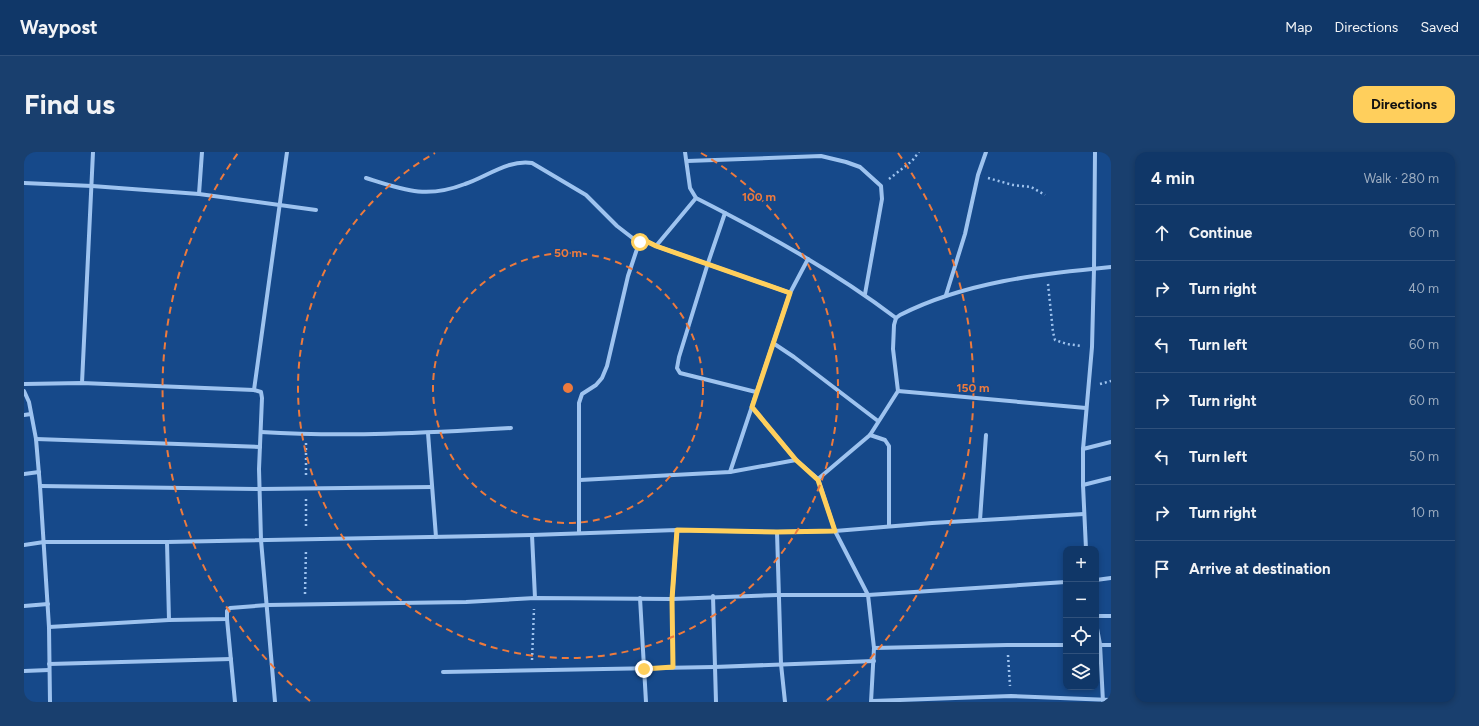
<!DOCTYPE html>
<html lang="en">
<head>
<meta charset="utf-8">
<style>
	:root { --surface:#103768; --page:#193f6e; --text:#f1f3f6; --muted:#9cacc0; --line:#30517c; --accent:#ffcf5c }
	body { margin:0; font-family:Figtree,sans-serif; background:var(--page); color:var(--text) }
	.controls { position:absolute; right:12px; bottom:12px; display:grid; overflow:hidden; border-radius:8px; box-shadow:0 2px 6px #0003 }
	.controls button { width:36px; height:36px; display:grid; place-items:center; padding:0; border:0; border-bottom:1px solid var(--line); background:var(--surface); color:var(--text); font:20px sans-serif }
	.stop { position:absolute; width:12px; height:12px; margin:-9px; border:3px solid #ffcf5c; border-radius:50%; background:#fff }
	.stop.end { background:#ffcf5c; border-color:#fff; box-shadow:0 1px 4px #0008 }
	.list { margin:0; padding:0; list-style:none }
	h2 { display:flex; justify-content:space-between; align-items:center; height:52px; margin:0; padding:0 16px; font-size:17px }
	h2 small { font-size:13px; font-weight:400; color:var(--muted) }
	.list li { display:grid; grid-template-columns:26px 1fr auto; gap:12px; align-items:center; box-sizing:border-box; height:56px; padding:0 16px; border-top:1px solid var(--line) }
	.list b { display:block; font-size:15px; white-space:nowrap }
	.list em { font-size:13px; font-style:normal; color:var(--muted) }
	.icon { flex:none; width:22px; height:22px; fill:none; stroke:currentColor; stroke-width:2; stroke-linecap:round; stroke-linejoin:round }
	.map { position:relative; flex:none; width:1087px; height:550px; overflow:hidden; border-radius:12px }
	header { display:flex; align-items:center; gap:24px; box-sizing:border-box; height:56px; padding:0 20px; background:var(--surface); border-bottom:1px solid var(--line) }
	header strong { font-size:19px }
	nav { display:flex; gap:22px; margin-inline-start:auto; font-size:14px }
	.intro { display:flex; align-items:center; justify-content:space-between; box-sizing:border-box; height:96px; padding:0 24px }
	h1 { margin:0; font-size:28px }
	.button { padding:10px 18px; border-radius:12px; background:var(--accent); color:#111; font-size:14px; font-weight:700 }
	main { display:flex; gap:24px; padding:0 24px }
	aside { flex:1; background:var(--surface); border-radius:12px; box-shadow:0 2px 6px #0003 }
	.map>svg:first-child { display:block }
</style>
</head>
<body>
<header>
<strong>Waypost</strong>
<nav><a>Map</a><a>Directions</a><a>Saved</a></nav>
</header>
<div class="intro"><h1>Find us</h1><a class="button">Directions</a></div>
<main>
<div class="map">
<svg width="1087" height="550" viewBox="0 0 1087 550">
	<rect width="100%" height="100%" fill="#16498a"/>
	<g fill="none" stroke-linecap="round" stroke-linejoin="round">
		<!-- path -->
		<g stroke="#9ec3ef" stroke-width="2.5" stroke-dasharray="2 3" stroke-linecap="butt">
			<path d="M 964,26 L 989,33 L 1007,35 L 1021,43"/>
			<path d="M 865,27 L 888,9 L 895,0"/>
			<path d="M 1024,132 L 1029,180 L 1031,188 L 1043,192 L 1057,194"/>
			<path d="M 1076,232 L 1087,229"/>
			<path d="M 282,291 L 282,326"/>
			<path d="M 282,347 L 282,376"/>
			<path d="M 281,442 L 282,397"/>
			<path d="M 648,458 L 649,505"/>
			<path d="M 984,503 L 986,534"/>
			<path d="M 508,508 L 510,457"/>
		</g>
		<!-- minor -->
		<g stroke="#9ec3ef" stroke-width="4">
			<path d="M 661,0 L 666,36 L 672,46 C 741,81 810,119 872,166"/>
			<path d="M 663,9 L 797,4 L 822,10 L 836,15 L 857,34 L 858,47 L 841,142"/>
			<path d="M 342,26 C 380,38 402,47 441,32 C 462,25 485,7 508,11 L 562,43 L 593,74 L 615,91"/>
			<path d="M 0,31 L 68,34 L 175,42 L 292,58"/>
			<path d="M 175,42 L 178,0"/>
			<path d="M 701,61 L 684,111 L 655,205 L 653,216 L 656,221 L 732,240"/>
			<path d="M 632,94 L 672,46"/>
			<path d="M 922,143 L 941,82 L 954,23 L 962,0"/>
			<path d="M 749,191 L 770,205 L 854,269"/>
			<path d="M 58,231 L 69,0"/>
			<path d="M 0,232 L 58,231 L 230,238 L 237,240 L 238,246 L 235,317 L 237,388 L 251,550"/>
			<path d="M 230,238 L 263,0"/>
			<path d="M 0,239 L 5,250 L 12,287 L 16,334 L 25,475 L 26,550"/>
			<path d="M 874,239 L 1062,256"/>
			<path d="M 728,255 L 772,308 L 794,327 L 811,379 L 844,443 L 850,496 L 847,550"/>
			<path d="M 0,263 L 7,262"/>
			<path d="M 237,280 C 320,285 404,281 487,276"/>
			<path d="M 404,281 L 412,385"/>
			<path d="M 846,283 L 861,288 L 865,294 L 865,374"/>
			<path d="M 12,287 L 236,295"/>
			<path d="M 1059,297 L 1087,290"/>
			<path d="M 706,320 L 766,141 L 784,107"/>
			<path d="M 0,322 L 15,320"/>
			<path d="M 794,327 L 846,283 L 874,239 L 869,197 L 870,173 L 872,166 L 876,163 C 941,130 1015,122 1087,115"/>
			<path d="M 556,328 L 706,320 L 772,308"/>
			<path d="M 1059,333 L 1087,326"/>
			<path d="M 16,334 L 236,337 L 408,335"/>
			<path d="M 956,368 L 962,283"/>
			<path d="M 753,380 L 757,512 L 761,550"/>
			<path d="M 555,381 L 555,251 L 558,242 L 572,233 L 578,226 L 583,214 L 604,124 L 615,91 L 622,89 L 632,94 L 766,141"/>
			<path d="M 508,383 L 511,446"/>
			<path d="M 143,390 L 145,468"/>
			<path d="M 0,393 L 20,390 L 143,390 L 508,383 L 653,378 L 753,380 L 811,379 L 908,371 L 1060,362"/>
			<path d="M 1062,397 L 1059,333 L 1059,297 L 1068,195 L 1070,117 L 1071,0"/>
			<path d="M 1072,428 L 1087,426"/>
			<path d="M 689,444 L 692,550"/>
			<path d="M 616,446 L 622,550"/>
			<path d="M 648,447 L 653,378"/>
			<path d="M 0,454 L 24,452"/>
			<path d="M 1072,464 L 1087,464"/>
			<path d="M 203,467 L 211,550"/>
			<path d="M 1072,471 L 1076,492 L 1079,550"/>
			<path d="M 25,475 L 145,468 L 203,467 L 203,459 L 206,456 L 243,453 L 442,450 L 511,446 L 648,447 L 754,443 L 844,443 L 1042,430"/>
			<path d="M 1072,493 L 1087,493"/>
			<path d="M 850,496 L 983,493 L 1042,493"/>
			<path d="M 25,512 L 207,507"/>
			<path d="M 0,519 L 25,518"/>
			<path d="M 419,520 L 690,515 L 850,509"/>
			<path d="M 848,549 L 987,544 L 1087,548"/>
		</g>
	</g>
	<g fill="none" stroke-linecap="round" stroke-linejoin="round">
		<!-- route -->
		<path stroke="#ffcf5c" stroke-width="5" d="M 616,90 L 622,89 L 632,94 L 766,141 L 728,255 L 772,308 L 794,328 L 811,379 L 753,380 L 653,378 L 648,447 L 649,515 L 620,517"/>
	</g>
	<!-- distance rings -->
	<g fill="none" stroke="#ed7a3d" stroke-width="2" stroke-dasharray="7 5">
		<circle cx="544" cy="236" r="135"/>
		<path d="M677 1A270 270 0 1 1 411 1"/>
		<path d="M286 549A405 405 0 0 1 214 1M874 1A405 405 0 0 1 802 549"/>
	</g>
	<circle cx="544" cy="236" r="6" fill="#ed7a3d" stroke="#16498a" stroke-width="2"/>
	<g font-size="12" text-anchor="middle" font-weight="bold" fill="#ed7a3d" stroke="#16498a" stroke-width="3" stroke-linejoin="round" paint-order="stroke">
		<text x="735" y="49">100 m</text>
		<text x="544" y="105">50 m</text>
		<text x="949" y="240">150 m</text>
	</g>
</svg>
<div class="controls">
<button>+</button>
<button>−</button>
<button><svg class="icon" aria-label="locate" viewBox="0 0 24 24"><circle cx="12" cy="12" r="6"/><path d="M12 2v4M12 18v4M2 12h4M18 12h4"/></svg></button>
<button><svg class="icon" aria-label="layers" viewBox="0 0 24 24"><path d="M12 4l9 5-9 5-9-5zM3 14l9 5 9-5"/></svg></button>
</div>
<div class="stop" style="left:616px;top:90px"></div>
<div class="stop end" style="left:620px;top:517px"></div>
</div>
<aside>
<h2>4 min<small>Walk · 280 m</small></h2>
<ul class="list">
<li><svg class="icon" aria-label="ahead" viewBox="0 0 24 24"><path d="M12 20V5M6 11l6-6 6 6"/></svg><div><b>Continue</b></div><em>60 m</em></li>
<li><svg class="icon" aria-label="right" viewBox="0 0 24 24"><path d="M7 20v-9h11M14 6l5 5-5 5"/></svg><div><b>Turn right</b></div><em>40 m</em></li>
<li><svg class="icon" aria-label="left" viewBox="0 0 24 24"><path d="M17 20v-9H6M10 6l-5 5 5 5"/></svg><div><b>Turn left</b></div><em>60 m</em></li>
<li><svg class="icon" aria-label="right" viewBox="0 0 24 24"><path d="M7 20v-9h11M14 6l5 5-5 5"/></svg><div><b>Turn right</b></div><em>60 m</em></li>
<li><svg class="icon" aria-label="left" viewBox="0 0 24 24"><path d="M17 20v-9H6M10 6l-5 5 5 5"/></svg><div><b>Turn left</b></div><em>50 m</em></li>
<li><svg class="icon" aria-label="right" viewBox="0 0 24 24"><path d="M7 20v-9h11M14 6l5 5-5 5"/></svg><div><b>Turn right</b></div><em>10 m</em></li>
<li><svg class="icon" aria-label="arrive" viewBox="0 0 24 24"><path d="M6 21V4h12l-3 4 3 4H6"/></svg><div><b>Arrive at destination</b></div></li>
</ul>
</aside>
</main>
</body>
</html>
